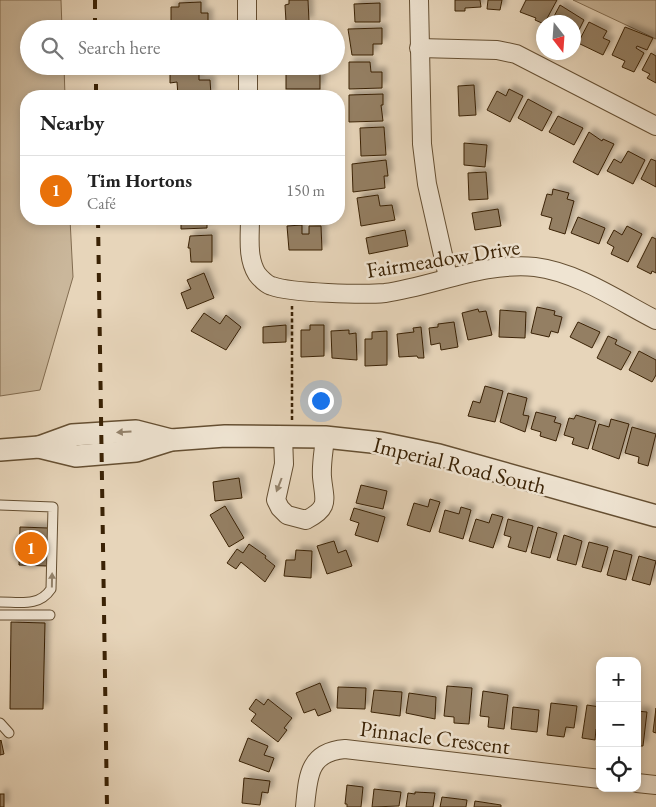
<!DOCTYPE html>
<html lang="en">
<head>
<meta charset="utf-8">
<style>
	:root { --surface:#fff; --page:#f6f6f6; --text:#222; --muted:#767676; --line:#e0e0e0; --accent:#8f2418 }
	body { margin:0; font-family:"EB Garamond",serif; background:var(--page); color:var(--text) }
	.controls { position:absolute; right:15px; bottom:15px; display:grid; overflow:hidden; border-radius:10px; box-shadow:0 2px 8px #0003 }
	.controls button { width:45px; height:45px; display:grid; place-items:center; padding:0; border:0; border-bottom:1px solid var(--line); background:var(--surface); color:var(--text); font:25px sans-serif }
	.compass { position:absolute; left:536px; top:15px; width:45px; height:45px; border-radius:50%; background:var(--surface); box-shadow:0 2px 8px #0003; rotate:163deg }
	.you { position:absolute; left:320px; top:400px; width:18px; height:18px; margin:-12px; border:4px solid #fff; border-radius:50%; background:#1a73e8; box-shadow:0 0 0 8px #1a73e833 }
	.badge { display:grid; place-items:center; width:32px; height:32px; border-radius:50%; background:var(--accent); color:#fff; font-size:16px; font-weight:700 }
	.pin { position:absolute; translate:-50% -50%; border:2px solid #fff; box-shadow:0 1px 5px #0006 }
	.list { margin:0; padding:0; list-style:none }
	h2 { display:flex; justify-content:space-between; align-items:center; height:65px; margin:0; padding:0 20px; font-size:21px }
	h2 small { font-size:16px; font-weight:400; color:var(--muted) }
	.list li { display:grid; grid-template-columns:32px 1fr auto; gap:15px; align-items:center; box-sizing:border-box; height:70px; padding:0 20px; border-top:1px solid var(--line) }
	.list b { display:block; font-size:19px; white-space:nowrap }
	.list p { margin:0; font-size:16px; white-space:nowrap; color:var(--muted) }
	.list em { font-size:16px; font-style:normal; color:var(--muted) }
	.icon { flex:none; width:28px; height:28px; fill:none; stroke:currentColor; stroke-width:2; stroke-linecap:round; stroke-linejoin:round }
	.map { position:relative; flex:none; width:656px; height:807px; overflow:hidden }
	.search { position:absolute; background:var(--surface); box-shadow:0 2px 8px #0003; left:20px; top:20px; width:325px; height:55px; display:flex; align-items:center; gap:12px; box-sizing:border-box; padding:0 18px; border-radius:28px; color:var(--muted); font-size:19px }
	.panel { position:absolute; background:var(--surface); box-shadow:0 2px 8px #0003; left:20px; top:90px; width:325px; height:135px; border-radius:20px }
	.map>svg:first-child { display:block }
</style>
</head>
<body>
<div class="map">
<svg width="656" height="807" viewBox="0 0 656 807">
	<defs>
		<filter id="shadow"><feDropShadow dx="4.5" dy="-4.5" stdDeviation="2.5" flood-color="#0004"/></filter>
	</defs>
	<rect width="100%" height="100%" fill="#e7d5ba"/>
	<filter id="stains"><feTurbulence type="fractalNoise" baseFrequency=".004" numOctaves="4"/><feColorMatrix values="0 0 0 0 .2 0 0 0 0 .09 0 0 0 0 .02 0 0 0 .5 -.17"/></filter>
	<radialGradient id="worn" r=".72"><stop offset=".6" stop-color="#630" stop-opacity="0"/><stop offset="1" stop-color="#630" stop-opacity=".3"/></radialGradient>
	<!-- green -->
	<g fill="#cab79b" stroke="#826c50">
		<path d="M 0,0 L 61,0 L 62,29 L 29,29 L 29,66 L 64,66 L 65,96 L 26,96 L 26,219 L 70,219 L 73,277 L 40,390 L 0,396 Z"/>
		<path d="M 573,0 L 656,0 L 656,39 Z"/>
	</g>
	<!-- building -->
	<g fill="#947f63" stroke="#3a2205" filter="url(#shadow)">
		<path d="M 289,0 L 308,0 L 309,21 L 286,22 L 285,5 L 289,4 Z"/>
		<path d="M 455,0 L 480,0 L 481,7 L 465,8 L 465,11 L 455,11 Z"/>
		<path d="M 488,0 L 502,0 L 500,10 L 487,9 Z"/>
		<path d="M 526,0 L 557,0 L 544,24 L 535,20 L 536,18 L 520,12 Z"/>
		<path d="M 201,2 L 201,13 L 208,13 L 208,27 L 176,29 L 176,21 L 171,22 L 171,7 L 179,7 L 179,3 Z"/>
		<path d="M 380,3 L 380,22 L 355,22 L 354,4 Z"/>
		<path d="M 560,5 L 584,20 L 574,40 L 574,22 L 551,22 Z"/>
		<path d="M 589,22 L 607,31 L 603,38 L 610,41 L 603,55 L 578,43 Z"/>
		<path d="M 625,27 L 653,38 L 647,50 L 637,46 L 636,48 L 644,53 L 634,72 L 622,67 L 625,61 L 612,55 Z"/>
		<path d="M 382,28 L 382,44 L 373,44 L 373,55 L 352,55 L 348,29 Z"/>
		<path d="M 651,53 L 656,56 L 656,83 L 647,78 L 650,74 L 642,70 Z"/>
		<path d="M 349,62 L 370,62 L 371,72 L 382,72 L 382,88 L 349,89 Z"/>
		<rect x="286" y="66" width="34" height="23"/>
		<path d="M 199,68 L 199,80 L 210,80 L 211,95 L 178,96 L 177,82 L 170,83 L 170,69 Z"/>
		<path d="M 474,85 L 476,115 L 459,116 L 458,86 Z"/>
		<path d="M 509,89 L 523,96 L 510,122 L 487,110 L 497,91 L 506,96 Z"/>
		<rect x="286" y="94" width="34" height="2"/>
		<path d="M 383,94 L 383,105 L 381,105 L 383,121 L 349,122 L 349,95 Z"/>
		<path d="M 528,99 L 552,112 L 542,131 L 518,118 Z"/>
		<path d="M 558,116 L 583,128 L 574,145 L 549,132 Z"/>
		<path d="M 384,127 L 386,155 L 361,156 L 360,128 Z"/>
		<path d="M 589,132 L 602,141 L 603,139 L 614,144 L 598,175 L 573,162 Z"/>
		<path d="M 464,143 L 487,145 L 485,167 L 464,165 Z"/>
		<path d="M 628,151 L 645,160 L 633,184 L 607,171 L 614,159 L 621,163 Z"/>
		<path d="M 651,159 L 656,161 L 656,187 L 641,179 Z"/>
		<path d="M 386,160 L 388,176 L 384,176 L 385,188 L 353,192 L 352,164 Z"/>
		<path d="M 486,172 L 488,199 L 469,200 L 468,173 Z"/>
		<path d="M 553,189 L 569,193 L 567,199 L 574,201 L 565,234 L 549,229 L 552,218 L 541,215 L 547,194 L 552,195 Z"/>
		<path d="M 378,195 L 380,206 L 392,205 L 395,220 L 361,226 L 357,198 Z"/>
		<path d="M 498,209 L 501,226 L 475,230 L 472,213 Z"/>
		<path d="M 578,217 L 605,228 L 599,244 L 571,233 Z"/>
		<path d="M 181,219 L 207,219 L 207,228 L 181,229 Z"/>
		<rect x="287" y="219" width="16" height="1"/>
		<path d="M 302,225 L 302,234 L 309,234 L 309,226 L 321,226 L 322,250 L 289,250 L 287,226 Z"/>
		<path d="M 627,226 L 642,234 L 628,262 L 611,254 L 614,247 L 607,243 L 614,230 L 622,235 Z"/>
		<path d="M 405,230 L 408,246 L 369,254 L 366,238 Z"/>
		<path d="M 212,235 L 212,262 L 191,262 L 190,248 L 188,248 L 190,236 Z"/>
		<path d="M 652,237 L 656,239 L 656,273 L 652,271 L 651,274 L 637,267 Z"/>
		<path d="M 204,273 L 214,298 L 187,309 L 181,293 L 191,289 L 187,280 Z"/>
		<path d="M 537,307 L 555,311 L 554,315 L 562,317 L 558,333 L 551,331 L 549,337 L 531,333 Z"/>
		<path d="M 478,309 L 479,312 L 486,311 L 492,335 L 468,340 L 462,313 Z"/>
		<path d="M 500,310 L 526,312 L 525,338 L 499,337 Z"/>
		<path d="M 204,313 L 220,324 L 226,315 L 241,327 L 226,350 L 191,331 Z"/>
		<path d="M 454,322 L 458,347 L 441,350 L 440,343 L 431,345 L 429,328 L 438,327 L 438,324 Z"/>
		<path d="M 578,322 L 600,332 L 592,348 L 570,337 Z"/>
		<path d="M 286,325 L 286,342 L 263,343 L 263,327 Z"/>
		<path d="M 310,325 L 324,325 L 324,356 L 301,357 L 301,330 L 310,330 Z"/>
		<path d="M 421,327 L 424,358 L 418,358 L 417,356 L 399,357 L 397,334 L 414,332 L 413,328 Z"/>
		<path d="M 349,330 L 349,334 L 356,333 L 357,360 L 332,358 L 331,331 Z"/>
		<path d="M 387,331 L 387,365 L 365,366 L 365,339 L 372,339 L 372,332 Z"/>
		<path d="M 608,336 L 617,340 L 615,344 L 631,352 L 621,370 L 597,358 Z"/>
		<path d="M 639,351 L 656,360 L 656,375 L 652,382 L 629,370 Z"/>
		<path d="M 485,386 L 503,391 L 495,422 L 468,416 L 473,401 L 480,403 Z"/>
		<path d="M 508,393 L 527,398 L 523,415 L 529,416 L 525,432 L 500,422 Z"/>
		<path d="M 536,412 L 556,417 L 554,422 L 561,424 L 556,441 L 540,436 L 541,432 L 531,429 Z"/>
		<path d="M 576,415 L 596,421 L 588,449 L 572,444 L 574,438 L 564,435 L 569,418 L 574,419 Z"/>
		<path d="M 611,419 L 629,424 L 619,459 L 592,449 L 599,424 L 609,427 Z"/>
		<path d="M 632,427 L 656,434 L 648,466 L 638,463 L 639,457 L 625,453 Z"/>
		<path d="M 239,478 L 242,498 L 215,501 L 213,482 Z"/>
		<path d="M 361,485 L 387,491 L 383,509 L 356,503 Z"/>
		<path d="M 430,499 L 440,502 L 430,532 L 407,525 L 414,503 L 428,507 Z"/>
		<path d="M 225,506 L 244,538 L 229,547 L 210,515 Z"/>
		<path d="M 461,507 L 471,510 L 463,539 L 439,532 L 445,510 L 459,514 Z"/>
		<path d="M 354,508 L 385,517 L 378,542 L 355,535 L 359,523 L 350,520 Z"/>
		<path d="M 492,514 L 503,517 L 493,548 L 469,541 L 476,519 L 489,523 Z"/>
		<path d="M 508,519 L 533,526 L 526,552 L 508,547 L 511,537 L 504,535 Z"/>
		<path d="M 20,527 L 48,528 L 47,566 L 19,565 Z"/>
		<path d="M 538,527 L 557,533 L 550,558 L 531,553 Z"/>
		<path d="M 564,535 L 582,541 L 576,565 L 557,560 Z"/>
		<path d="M 334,541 L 338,553 L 346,550 L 352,566 L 327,574 L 317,546 Z"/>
		<path d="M 589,542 L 608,547 L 601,572 L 582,567 Z"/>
		<path d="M 249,544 L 266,556 L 265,558 L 275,566 L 265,582 L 241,562 L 236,569 L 227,563 L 237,549 L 243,553 Z"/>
		<path d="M 296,550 L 312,551 L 311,578 L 284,576 L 286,560 L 295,560 Z"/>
		<path d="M 614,550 L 632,555 L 626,580 L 607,575 Z"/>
		<path d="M 639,556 L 656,561 L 650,585 L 632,580 Z"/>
		<path d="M 11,622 L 45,623 L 43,709 L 10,709 Z"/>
		<path d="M 320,683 L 331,711 L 318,716 L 315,709 L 304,713 L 296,693 Z"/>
		<path d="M 447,686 L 472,688 L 469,724 L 454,723 L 454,717 L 444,716 Z"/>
		<path d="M 338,687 L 366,688 L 365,709 L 337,708 Z"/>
		<path d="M 374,690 L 402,692 L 400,716 L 371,712 Z"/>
		<path d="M 483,691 L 508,695 L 504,729 L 488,727 L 489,717 L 480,716 Z"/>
		<path d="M 409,693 L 436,697 L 435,719 L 406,713 Z"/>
		<path d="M 256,699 L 264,705 L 268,699 L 292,718 L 284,728 L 287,730 L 278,742 L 251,721 L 256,714 L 249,709 Z"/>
		<path d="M 551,703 L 577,706 L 574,728 L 566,727 L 564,737 L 547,735 Z"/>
		<path d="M 587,705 L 600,707 L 600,730 L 596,729 L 595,740 L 582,738 Z"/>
		<path d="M 513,707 L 539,710 L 537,732 L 511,729 Z"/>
		<path d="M 656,708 L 656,733 L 653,732 Z"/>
		<path d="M 637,711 L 647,712 L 643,746 L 637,746 Z"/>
		<path d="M 248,738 L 268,746 L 264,755 L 274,758 L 269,772 L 239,761 Z"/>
		<path d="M 1,740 L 4,754 L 0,755 L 0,741 Z"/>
		<path d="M 244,778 L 270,781 L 268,793 L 262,792 L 260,805 L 242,803 Z"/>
		<path d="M 347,785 L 363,787 L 361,807 L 347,807 L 347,804 L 345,804 Z"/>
		<path d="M 374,789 L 401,792 L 399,806 L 372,807 Z"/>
		<path d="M 415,792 L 435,793 L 433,807 L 406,807 L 408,793 L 415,794 Z"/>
		<rect x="0" y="794" width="4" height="13"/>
		<path d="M 442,797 L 467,800 L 466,807 L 440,807 Z"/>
		<path d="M 475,801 L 501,805 L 501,807 L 474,807 Z"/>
	</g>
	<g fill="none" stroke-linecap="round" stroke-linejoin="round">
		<defs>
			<g id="service">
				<path d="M 0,505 L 53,507 L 51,589 C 39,607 20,602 0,602"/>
				<path d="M 0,615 L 50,615"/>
				<path d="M 0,723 L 9,733"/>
			</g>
			<g id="minor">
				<path d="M 247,0 L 247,29"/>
				<path d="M 419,0 L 422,144 L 427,184 L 448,277"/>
				<path d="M 419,48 L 497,50 L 516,54 L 656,126"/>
				<path d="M 248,66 L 248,96"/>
				<path d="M 250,219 C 250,237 247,258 257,274 C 260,278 267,285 272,286 C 290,293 365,295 385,293 C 435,286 483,262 535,267 C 577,272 619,301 656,320"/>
				<path d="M 283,436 L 284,464 L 276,500 L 280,508 L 287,515 L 306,520 C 331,507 324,500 322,477 C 321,464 324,450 325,437"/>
				<path d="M 637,783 L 656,785"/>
				<path d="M 305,807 C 308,777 308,752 345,749 L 600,779"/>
			</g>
			<g id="tertiary">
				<path d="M 39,447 L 72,435 L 136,431 L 171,440"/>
				<path d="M 0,450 L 39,447 L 76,456 L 136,451 L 171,440 L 225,436 L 325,437 L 381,443 L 439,455 L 656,516"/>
			</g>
		</defs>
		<!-- service casing -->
		<use href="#service" stroke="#654f32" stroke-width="11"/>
		<!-- minor casing -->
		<use href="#minor" stroke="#654f32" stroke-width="20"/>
		<!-- tertiary casing -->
		<use href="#tertiary" stroke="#654f32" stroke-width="24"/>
		<!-- path -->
		<path stroke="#3a2205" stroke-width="2.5" stroke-dasharray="4 2.5" stroke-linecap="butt" d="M 292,420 L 292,306"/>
		<!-- service -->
		<use href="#service" stroke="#efe4d2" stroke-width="9"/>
		<!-- minor -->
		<use href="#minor" stroke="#efe4d2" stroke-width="18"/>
		<!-- tertiary -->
		<use href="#tertiary" stroke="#efe4d2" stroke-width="21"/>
		<!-- rail -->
		<g stroke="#3a2205" stroke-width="4" stroke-dasharray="9 9" stroke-linecap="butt">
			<path d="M 95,0 L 95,29"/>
			<path d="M 96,66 L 96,96"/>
			<path d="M 98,219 L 107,807"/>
		</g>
	</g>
	<!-- one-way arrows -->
	<defs><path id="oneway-solid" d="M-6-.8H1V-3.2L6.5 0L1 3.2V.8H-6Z" transform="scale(1.25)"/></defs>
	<g fill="#94836c">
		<use href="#oneway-solid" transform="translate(124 432) rotate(176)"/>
		<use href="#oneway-solid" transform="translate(279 485) rotate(111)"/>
		<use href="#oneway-solid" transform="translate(52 580) rotate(-89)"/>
	</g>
	<g text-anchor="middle" stroke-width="5" stroke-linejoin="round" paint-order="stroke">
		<!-- street labels -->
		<g font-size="22" fill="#3a2205" stroke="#efe4d2">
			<text transform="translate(443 258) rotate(-9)" y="8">Fairmeadow Drive</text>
			<text transform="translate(460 465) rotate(14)" y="8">Imperial Road South</text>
			<text transform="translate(435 737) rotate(7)" y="8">Pinnacle Crescent</text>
		</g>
	</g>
	<rect width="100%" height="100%" filter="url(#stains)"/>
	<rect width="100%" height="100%" fill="url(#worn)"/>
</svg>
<div class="controls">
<button>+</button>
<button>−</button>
<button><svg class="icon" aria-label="locate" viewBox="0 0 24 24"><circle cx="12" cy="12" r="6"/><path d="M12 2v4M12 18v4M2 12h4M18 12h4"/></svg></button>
</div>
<svg class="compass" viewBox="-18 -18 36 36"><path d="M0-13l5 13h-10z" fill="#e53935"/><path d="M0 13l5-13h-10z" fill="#767676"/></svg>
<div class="you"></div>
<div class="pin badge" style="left:31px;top:548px;background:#e8710a">1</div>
<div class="search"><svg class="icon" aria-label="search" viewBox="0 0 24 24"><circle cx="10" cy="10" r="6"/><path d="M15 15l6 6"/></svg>Search here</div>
<section class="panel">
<h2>Nearby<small></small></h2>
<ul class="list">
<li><span class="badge" style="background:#e8710a">1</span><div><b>Tim Hortons</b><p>Café</p></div><em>150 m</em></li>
</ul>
</section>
</div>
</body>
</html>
